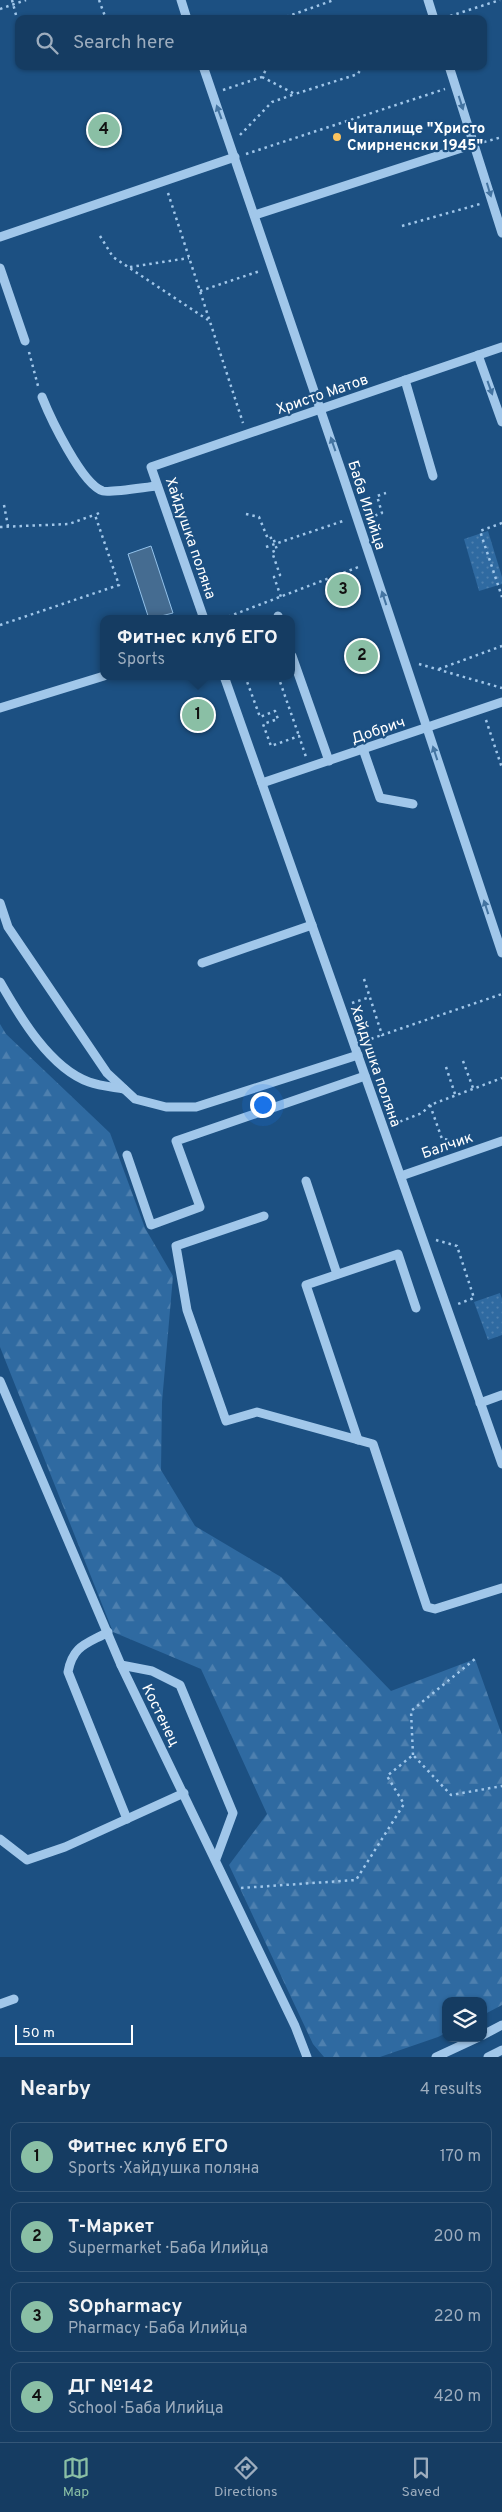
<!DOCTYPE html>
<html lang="en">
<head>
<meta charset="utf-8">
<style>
	:root { --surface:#153c62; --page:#22476b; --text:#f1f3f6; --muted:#9dadbe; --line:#345677; --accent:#8abfa5 }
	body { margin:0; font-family:Overpass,sans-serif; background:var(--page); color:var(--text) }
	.controls { position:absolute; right:15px; bottom:15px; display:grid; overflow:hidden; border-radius:10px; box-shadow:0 1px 4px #0004 }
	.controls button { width:45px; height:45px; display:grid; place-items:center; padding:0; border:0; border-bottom:1px solid var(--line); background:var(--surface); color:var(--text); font:25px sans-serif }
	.scale { position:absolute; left:15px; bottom:12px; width:118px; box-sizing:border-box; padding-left:5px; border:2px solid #fff; border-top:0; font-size:14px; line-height:18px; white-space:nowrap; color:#fff; -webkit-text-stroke:4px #1c5082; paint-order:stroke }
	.you { position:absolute; left:262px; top:1104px; width:18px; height:18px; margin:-12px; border:4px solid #fff; border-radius:50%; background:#1a73e8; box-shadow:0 0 0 8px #1a73e833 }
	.badge { display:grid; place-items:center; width:32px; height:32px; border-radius:50%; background:var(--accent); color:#111; font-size:16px; font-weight:700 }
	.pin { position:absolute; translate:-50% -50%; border:2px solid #fff; box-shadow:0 1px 5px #0006 }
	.popup { position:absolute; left:100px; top:615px; width:195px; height:65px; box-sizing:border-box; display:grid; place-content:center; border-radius:10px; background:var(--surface); filter:drop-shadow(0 1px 4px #0005); font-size:16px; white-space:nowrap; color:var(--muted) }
	.popup b { font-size:19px; color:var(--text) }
	.popup::after { content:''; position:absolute; left:50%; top:100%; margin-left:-10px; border:10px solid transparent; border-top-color:var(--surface) }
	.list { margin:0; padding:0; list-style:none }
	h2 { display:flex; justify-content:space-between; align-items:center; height:65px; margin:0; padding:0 20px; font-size:21px }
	h2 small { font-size:16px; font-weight:400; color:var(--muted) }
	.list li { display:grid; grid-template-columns:32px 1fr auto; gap:15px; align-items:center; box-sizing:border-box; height:70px; margin:0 10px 10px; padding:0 10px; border:1px solid var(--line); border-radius:10px }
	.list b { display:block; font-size:19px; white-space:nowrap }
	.list p { margin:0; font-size:16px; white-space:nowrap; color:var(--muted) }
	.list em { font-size:16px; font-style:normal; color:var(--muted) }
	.icon { flex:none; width:28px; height:28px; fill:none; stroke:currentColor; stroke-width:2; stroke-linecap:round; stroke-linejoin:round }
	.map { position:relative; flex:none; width:502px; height:2057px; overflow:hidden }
	.search { position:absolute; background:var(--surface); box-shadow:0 1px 4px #0004; left:15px; right:15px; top:15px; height:55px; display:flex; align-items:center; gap:12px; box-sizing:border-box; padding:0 18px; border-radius:10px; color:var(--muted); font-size:19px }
	.sheet { height:385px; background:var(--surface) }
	nav { display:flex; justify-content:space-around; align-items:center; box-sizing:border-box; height:70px; border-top:1px solid var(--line); background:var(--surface); font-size:14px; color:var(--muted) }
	nav a { display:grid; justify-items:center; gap:2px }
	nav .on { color:var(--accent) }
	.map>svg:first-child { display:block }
</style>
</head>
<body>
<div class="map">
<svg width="502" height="2057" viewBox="0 0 502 2057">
	<defs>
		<pattern id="forest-firs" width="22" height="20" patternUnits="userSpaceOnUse" patternTransform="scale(1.25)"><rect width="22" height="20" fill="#2f6aa1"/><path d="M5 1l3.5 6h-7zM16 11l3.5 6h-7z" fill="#4e80af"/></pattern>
		<pattern id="park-dots" width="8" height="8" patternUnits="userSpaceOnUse" patternTransform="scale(1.25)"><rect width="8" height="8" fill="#2f6aa1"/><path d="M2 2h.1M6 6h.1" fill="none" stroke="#4e80af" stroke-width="1.8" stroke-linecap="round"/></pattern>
	</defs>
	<rect width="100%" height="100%" fill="#1c5082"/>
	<!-- forest -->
	<path fill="url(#forest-firs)" d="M 0,1024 L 6,1034 L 110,1133 L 145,1228 L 173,1276 L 162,1402 L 161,1470 L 195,1526 L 281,1577 L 391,1691 L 475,1659 L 502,1735 L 502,2005 L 483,2015 L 483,2001 L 446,2001 L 446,2033 L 438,2037 L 380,2057 L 324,2057 L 313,2044 L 229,1865 L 267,1814 L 201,1669 L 113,1632 L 0,1347 Z"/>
	<!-- park -->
	<g fill="url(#park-dots)">
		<path d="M 488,531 L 502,577 L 502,584 L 479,591 L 464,539 Z"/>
		<path d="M 500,1293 L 502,1299 L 502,1335 L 488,1340 L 474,1302 Z"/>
	</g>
	<!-- water -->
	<path fill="#456c91" stroke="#94c3ec" d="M 151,546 L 173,613 L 149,619 L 128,554 Z"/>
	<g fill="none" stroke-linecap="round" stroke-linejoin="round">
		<!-- path -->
		<g stroke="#a1c7ea" stroke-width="2.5" stroke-dasharray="2.5 4" stroke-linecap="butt">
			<path d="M 12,0 L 16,15"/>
			<path d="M 99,0 L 106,19"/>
			<path d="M 0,9 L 26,0"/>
			<path d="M 444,18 L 500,0"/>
			<path d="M 280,19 L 334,0"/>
			<path d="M 262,77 L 295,94 L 358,74 L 362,66"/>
			<path d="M 223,90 L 262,77 L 268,66"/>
			<path d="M 240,135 L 272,102 L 295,94"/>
			<path d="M 484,142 L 502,137"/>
			<path d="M 246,154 L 445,89"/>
			<path d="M 168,193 L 243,423"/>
			<path d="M 402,226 L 480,204"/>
			<path d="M 100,236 L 113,257 L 208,320"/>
			<path d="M 130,267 L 189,258"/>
			<path d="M 200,291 L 260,271"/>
			<path d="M 29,352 L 38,386"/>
			<path d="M 4,505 L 8,526"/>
			<path d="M 246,514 L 259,517 L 268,539 L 273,537 L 277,550 L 272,552 L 280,575 L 274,577 L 281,597"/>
			<path d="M 369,518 L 382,513 L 377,496 L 386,493"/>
			<path d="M 502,523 L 480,531 L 502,597"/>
			<path d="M 0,527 L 69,524 L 94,515"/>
			<path d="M 266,547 L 346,520"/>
			<path d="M 222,619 L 361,566"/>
			<path d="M 0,625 L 119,585 L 95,515 L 99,513"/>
			<path d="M 419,664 L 502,688"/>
			<path d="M 439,669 L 502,646"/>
			<path d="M 245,676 L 260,717 L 275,711 L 278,719 L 263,724 L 271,746 L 299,736 L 306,757"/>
			<path d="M 278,676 L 299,736"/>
			<path d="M 486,720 L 502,768"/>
			<path d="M 364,979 L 382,1035 L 502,994"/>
			<path d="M 352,1003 L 370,997"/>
			<path d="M 365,1041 L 382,1035"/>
			<path d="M 463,1061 L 473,1088"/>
			<path d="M 446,1067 L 455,1094"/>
			<path d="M 430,1105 L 442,1139 L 462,1141"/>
			<path d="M 394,1124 L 422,1113 L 430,1105 L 502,1078"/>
			<path d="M 436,1240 L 457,1246 L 474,1298 L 458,1304"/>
			<path d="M 413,1755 L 411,1711 L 475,1659"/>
			<path d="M 241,1888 L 356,1880 L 404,1804 L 387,1776 L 413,1755 L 451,1795 L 502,1786"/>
		</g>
		<!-- minor -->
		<g stroke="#a1c7ea" stroke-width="9">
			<path d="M 181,0 L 187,19"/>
			<path d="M 428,0 L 434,19"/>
			<path d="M 203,66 L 342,473 L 502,953"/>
			<path d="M 449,66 L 502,233"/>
			<path d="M 255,215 L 474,144"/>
			<path d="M 0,237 L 235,157"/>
			<path d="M 0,268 L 25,341"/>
			<path d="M 478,355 L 502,422"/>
			<path d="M 405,380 L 433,476"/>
			<path d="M 42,397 C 50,417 82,485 103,491 C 111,493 146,487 157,486"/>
			<path d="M 278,616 L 279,619"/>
			<path d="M 204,619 L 151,467 L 502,347"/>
			<path d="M 292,656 L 329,761"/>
			<path d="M 224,676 L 502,1464"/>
			<path d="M 0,708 L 104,676"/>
			<path d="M 363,749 L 380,798 L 413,804"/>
			<path d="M 262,783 L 502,702"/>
			<path d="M 0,903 L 8,927 L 107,1073 L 135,1099 L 166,1107 L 196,1107 L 358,1055"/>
			<path d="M 202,963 L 312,925"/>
			<path d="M 0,982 C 20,1017 50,1068 89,1082 C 100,1086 113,1087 124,1089"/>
			<path d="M 127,1155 L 151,1225 L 200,1207 L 176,1141 L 365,1076"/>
			<path d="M 401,1176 L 502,1141"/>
			<path d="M 306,1181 L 337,1274"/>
			<path d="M 264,1216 L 176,1246 L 187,1310 L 226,1421 L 257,1412 L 373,1444 L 427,1607 L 435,1609 L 502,1588"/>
			<path d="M 0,1381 L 121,1665 L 295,2026 L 307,2057"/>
			<path d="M 480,1403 L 502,1395"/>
			<path d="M 358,1440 L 306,1285 L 398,1254 L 416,1308"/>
			<path d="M 108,1632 C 87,1644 73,1645 68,1672 L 127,1819"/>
			<path d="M 121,1665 L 152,1671 L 180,1685 L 233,1813 L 216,1859"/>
			<path d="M 0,1839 L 27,1860 L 65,1847 L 184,1793"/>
			<path d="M 0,2004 L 14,1999"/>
			<path d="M 483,2035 L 502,2025"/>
			<path d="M 436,2057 L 477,2038"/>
			<path d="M 488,2057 L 502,2050"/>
		</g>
	</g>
	<!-- one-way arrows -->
	<defs><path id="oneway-solid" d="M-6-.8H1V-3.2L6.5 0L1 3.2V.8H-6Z" transform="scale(1.25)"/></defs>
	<g fill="#4474a1">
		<use href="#oneway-solid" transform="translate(461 103) rotate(72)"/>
		<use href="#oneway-solid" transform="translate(219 112) rotate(-110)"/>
		<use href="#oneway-solid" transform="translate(489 190) rotate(73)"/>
		<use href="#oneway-solid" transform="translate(490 388) rotate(70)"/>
		<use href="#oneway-solid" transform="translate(333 444) rotate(-109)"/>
		<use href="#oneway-solid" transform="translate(384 598) rotate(-108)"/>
		<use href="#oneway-solid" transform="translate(435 753) rotate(-108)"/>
		<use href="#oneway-solid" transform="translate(486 907) rotate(-108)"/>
	</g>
	<!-- markers -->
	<circle fill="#fbc35e" stroke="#1c5082" stroke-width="2" cx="337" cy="137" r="5"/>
	<g text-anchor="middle" stroke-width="4.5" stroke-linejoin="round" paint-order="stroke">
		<!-- poi labels -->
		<g font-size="15" font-weight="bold" fill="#fff" stroke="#1c5082" text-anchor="start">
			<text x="347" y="133">Читалище "Христо<tspan x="347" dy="17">Смирненски 1945"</tspan></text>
		</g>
		<!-- street labels -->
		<g font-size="15" fill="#fff" stroke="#1c5082">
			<text transform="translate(322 394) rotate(-19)" y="5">Христо Матов</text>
			<text transform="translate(367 505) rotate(72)" y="5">Баба Илийца</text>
			<text transform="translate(191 538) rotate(71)" y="5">Хайдушка поляна</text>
			<text transform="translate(378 730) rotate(-19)" y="5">Добрич</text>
			<text transform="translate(376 1066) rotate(71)" y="5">Хайдушка поляна</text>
			<text transform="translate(447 1145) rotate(-19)" y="5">Балчик</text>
			<text transform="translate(161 1715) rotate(64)" y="5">Костенец</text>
		</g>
	</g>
</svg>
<div class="controls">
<button><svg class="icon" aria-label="layers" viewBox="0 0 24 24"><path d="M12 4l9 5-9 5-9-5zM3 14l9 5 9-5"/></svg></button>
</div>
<div class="scale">50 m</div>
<div class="you"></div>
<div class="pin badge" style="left:198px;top:715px">1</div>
<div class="popup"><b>Фитнес клуб ЕГО</b>Sports</div>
<div class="pin badge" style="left:362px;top:656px">2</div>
<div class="pin badge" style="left:343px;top:590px">3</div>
<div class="pin badge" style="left:104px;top:130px">4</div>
<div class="search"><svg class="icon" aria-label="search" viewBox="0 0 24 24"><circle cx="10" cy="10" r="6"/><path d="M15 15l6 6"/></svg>Search here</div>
</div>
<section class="sheet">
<h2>Nearby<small>4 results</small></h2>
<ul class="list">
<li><span class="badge">1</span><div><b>Фитнес клуб ЕГО</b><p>Sports · Хайдушка поляна</p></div><em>170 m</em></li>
<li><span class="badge">2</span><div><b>Т-Маркет</b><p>Supermarket · Баба Илийца</p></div><em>200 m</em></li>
<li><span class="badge">3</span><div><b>SOpharmacy</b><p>Pharmacy · Баба Илийца</p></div><em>220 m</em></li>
<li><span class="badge">4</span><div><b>ДГ №142</b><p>School · Баба Илийца</p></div><em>420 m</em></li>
</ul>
</section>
<nav>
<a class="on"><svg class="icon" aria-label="map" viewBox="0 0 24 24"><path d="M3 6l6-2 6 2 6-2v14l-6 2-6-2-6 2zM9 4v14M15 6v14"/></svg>Map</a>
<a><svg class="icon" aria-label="directions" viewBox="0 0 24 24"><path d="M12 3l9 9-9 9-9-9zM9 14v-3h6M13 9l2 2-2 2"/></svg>Directions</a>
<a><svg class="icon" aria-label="saved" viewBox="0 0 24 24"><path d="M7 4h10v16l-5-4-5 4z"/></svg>Saved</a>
</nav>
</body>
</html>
